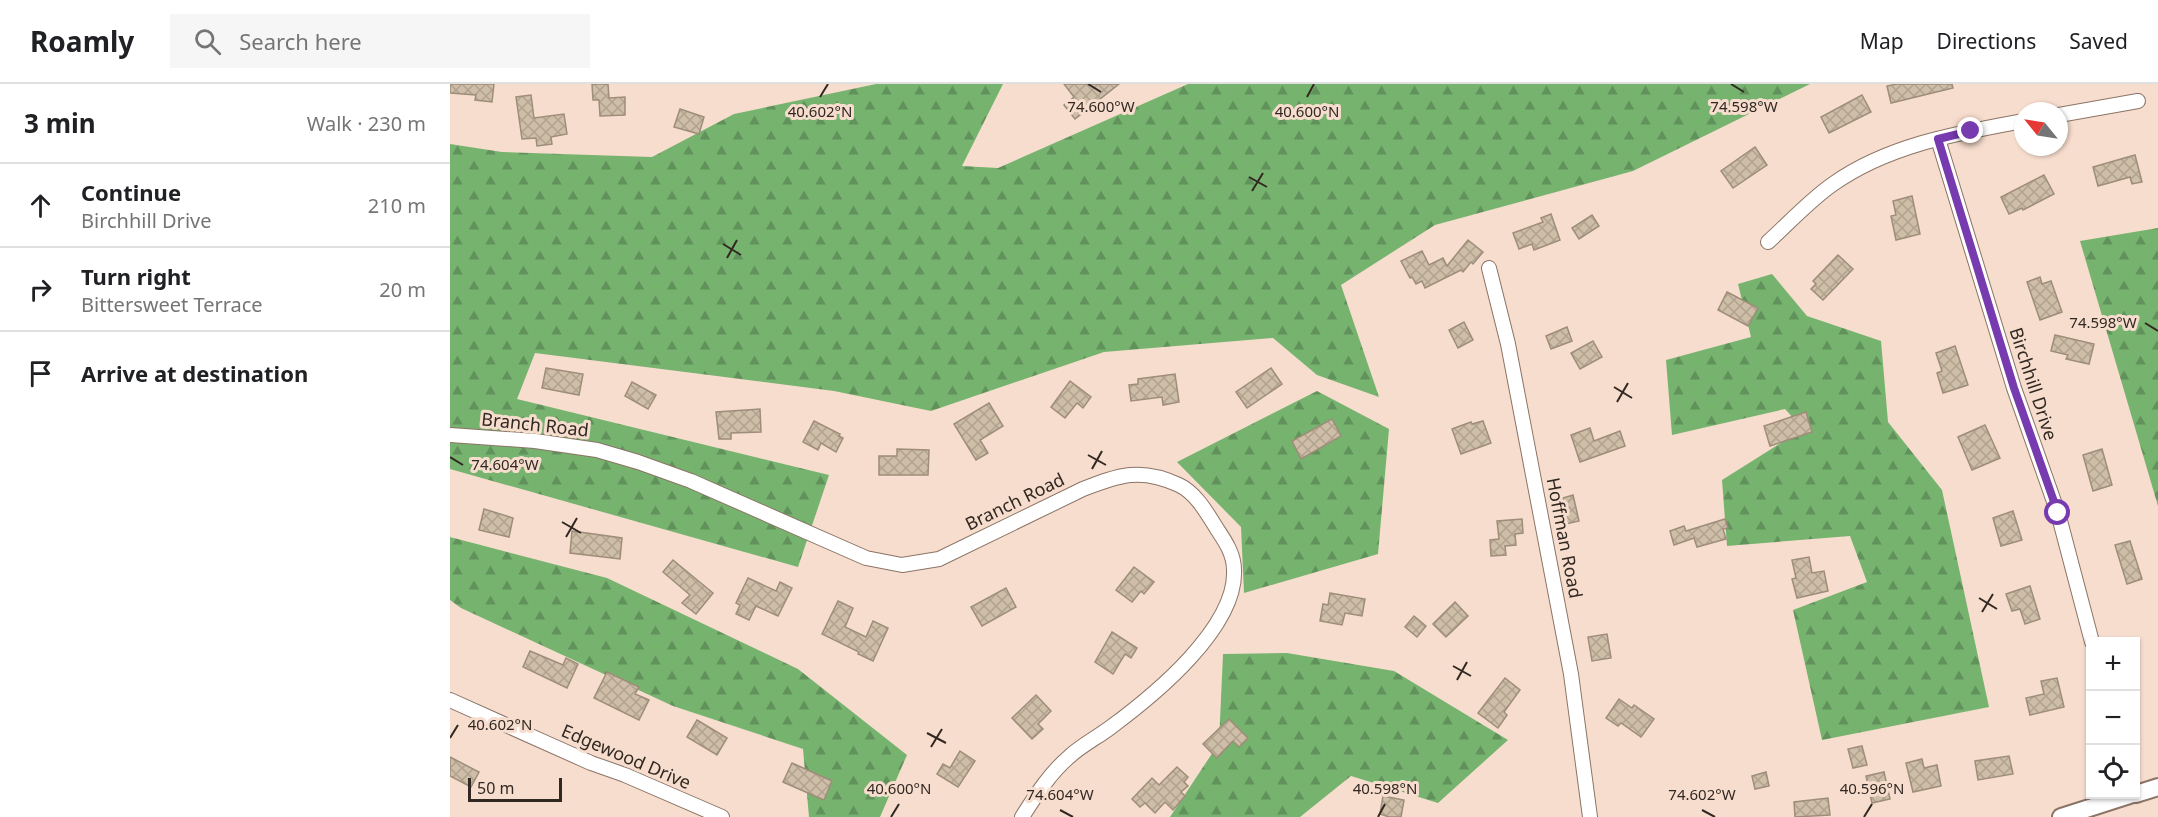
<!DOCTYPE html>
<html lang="en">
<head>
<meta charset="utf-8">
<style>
	:root { --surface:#fff; --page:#f6f6f6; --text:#202124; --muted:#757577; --line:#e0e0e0 }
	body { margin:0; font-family:"Noto Sans",sans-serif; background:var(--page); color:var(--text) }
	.controls { position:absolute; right:18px; bottom:18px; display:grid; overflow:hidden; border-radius:0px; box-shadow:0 2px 4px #0004 }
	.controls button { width:54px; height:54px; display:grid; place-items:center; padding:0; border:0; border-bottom:2px solid var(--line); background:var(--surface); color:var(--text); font:30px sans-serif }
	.compass { position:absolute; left:1564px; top:18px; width:54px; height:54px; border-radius:50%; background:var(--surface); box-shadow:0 2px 4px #0004; rotate:300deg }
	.scale { position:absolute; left:18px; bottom:15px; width:94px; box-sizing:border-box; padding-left:6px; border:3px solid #312822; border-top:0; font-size:16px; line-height:21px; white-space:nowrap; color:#312822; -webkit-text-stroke:4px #f7ddce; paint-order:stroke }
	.stop { position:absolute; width:18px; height:18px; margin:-14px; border:4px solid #773aaf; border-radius:50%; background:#fff }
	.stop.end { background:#773aaf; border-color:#fff; box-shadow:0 2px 6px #0008 }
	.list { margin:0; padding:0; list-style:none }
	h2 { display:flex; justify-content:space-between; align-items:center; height:78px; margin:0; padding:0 24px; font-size:26px }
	h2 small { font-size:20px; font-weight:400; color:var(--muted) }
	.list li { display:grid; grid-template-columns:39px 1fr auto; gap:18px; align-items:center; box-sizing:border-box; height:84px; padding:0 24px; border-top:2px solid var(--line) }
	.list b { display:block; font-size:22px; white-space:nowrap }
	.list p { margin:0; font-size:20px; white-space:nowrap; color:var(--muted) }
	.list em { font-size:20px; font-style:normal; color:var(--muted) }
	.icon { flex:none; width:33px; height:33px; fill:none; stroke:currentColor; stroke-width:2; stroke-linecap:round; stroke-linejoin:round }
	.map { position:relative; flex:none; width:1708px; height:733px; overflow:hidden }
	header { display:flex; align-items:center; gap:36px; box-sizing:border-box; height:84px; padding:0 30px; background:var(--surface); border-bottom:2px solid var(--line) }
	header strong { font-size:28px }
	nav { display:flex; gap:33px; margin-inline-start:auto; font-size:21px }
	.search { width:420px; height:54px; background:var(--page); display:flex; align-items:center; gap:15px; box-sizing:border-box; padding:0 21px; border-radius:0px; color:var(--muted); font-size:22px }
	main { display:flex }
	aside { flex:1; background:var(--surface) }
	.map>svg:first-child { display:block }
</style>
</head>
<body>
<header>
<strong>Roamly</strong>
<div class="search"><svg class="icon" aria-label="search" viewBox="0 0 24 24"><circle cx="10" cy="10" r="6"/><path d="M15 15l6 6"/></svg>Search here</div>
<nav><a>Map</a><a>Directions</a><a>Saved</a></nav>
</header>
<main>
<aside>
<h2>3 min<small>Walk · 230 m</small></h2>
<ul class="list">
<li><svg class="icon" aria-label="ahead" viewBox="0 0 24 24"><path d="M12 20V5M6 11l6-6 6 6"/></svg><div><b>Continue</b><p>Birchhill Drive</p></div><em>210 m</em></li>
<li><svg class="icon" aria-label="right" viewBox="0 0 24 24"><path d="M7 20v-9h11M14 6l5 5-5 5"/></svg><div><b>Turn right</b><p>Bittersweet Terrace</p></div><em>20 m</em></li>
<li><svg class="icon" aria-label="arrive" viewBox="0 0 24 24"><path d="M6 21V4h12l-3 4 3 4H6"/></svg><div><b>Arrive at destination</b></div></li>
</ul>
</aside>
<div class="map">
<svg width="1708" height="733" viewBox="0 0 1708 733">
	<defs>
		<pattern id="forest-firs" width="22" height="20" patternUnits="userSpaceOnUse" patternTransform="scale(1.5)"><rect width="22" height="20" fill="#76b36f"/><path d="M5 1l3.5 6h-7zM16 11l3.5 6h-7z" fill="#61925b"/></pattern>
		<pattern id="building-cross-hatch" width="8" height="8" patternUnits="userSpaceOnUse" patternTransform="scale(1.5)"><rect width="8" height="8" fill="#cebda7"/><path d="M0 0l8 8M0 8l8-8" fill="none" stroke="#b1a28f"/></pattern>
	</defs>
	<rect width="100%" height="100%" fill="#f7ddce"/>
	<!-- forest -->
	<g fill="url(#forest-firs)">
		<path d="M 426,0 L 553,0 L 512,82 L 548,84 L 738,0 L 1360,0 L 1183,87 L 985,141 L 891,201 L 929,313 L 867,291 L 823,254 L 654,268 L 481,327 L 384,307 L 85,269 L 67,315 L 379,391 L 348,483 L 0,385 L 0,60 L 52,68 L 202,73 L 284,30 Z"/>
		<path d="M 1708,144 L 1708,422 L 1630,157 Z"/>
		<path d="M 1322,190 L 1357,232 L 1431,257 L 1438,338 L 1492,406 L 1539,623 L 1372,656 L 1343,526 L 1417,498 L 1400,452 L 1277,462 L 1272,396 L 1353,345 L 1335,325 L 1222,351 L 1216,276 L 1301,253 L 1288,200 Z"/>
		<path d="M 867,307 L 939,345 L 928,470 L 794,509 L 791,443 L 727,378 Z"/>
		<path d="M 0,453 L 157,494 L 348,585 L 457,671 L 430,733 L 359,733 L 353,665 L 223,622 L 11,524 L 0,516 Z"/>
		<path d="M 837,569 L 944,587 L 1058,656 L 988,719 L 901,692 L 850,733 L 720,733 L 769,659 L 773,570 Z"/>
	</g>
	<!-- building -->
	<g fill="url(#building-cross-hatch)" stroke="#9d8d79" stroke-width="1.5">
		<path d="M 0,0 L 44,0 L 42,18 L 25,16 L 26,11 L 0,9 Z"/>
		<path d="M 142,0 L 158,0 L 159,14 L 175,13 L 175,31 L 150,32 L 149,16 L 143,16 Z"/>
		<path d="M 614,0 L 669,0 L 625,35 L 614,21 L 624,13 Z"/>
		<path d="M 1447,0 L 1502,0 L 1503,4 L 1441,19 L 1437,2 Z"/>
		<path d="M 81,11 L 84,34 L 114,30 L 117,50 L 101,53 L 102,60 L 87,62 L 86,54 L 72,55 L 66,13 Z"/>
		<path d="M 1412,11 L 1421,28 L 1379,49 L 1371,33 Z"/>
		<path d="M 230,25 L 254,33 L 249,50 L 224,43 Z"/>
		<path d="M 1305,63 L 1317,81 L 1283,104 L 1271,87 Z"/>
		<path d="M 1685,71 L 1692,98 L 1682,100 L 1680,93 L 1648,102 L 1643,83 Z"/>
		<path d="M 1594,91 L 1604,110 L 1573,126 L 1572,124 L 1559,130 L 1551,113 Z"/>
		<path d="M 1462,112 L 1470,150 L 1446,156 L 1441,132 L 1446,131 L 1443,117 Z"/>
		<path d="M 1101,130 L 1110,156 L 1084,166 L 1082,160 L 1069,165 L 1063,149 L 1093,138 L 1091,134 Z"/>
		<path d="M 1142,131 L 1149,142 L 1129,155 L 1122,144 Z"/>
		<path d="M 1018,156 L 1033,168 L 1023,180 L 1021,178 L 1013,188 L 1011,186 L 975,204 L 972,197 L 966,200 L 962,193 L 960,194 L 951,177 L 972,167 L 979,181 L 993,174 L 997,182 Z"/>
		<path d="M 1388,171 L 1403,185 L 1373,216 L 1361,205 L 1366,200 L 1363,197 Z"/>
		<path d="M 1590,193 L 1592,200 L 1601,197 L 1612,228 L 1590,236 L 1577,198 Z"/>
		<path d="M 1277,208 L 1308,224 L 1298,242 L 1268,226 Z"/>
		<path d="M 1014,238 L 1023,256 L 1008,264 L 999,246 Z"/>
		<path d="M 1117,243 L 1122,257 L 1101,265 L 1096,252 Z"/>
		<path d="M 1605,251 L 1644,260 L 1639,280 L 1616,275 L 1618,271 L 1601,267 Z"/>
		<path d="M 1143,257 L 1152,273 L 1130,285 L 1121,269 Z"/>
		<path d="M 1505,262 L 1518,301 L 1493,309 L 1487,289 L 1492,287 L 1486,269 Z"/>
		<path d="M 96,284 L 133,290 L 129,311 L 92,304 Z"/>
		<path d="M 821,284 L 832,300 L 797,324 L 786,308 Z"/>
		<path d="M 725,290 L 729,318 L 713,321 L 712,313 L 681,317 L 679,301 L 688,300 L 688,295 Z"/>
		<path d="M 620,297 L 641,313 L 633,324 L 627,319 L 615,334 L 601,323 Z"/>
		<path d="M 182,298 L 206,311 L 198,325 L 175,312 Z"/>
		<path d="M 539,319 L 553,342 L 530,356 L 538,369 L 526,376 L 504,340 Z"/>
		<path d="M 310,325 L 311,348 L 281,349 L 281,355 L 269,355 L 266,328 Z"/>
		<path d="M 1356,328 L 1362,348 L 1320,362 L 1314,342 Z"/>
		<path d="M 882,335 L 891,352 L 851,375 L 842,357 Z"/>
		<path d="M 364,337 L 390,350 L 389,352 L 393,354 L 386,368 L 371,359 L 368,366 L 353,358 Z"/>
		<path d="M 1033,337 L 1041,359 L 1011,370 L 1002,345 L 1021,338 L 1022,340 Z"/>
		<path d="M 1535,341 L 1550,374 L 1522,386 L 1508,353 Z"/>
		<path d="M 1140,344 L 1144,357 L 1170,347 L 1175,362 L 1130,378 L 1121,351 Z"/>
		<path d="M 447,365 L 479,366 L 478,391 L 429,391 L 429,372 L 447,372 Z"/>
		<path d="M 1652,365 L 1662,401 L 1643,407 L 1633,371 Z"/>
		<path d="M 1123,411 L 1129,437 L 1111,441 L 1107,423 L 1114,422 L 1113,414 Z"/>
		<path d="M 34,425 L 63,434 L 59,453 L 29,446 Z"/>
		<path d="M 1563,427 L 1572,456 L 1551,462 L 1543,434 Z"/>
		<path d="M 1072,435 L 1073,449 L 1065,450 L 1066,461 L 1055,462 L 1056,471 L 1041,472 L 1040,456 L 1049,455 L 1047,437 Z"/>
		<path d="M 1275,435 L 1278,444 L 1273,445 L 1276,455 L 1247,463 L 1244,454 L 1224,461 L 1220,447 L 1234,442 L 1236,447 Z"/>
		<path d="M 122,447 L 172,454 L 170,475 L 120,469 Z"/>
		<path d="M 1680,457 L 1692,495 L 1677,500 L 1665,461 Z"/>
		<path d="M 1359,473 L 1362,489 L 1374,487 L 1378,507 L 1347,514 L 1342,495 L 1346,494 L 1342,476 Z"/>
		<path d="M 223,476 L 263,509 L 246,530 L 232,519 L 240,511 L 213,488 Z"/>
		<path d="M 684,483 L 704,498 L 694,510 L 691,507 L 682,518 L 666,506 Z"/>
		<path d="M 298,494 L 326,507 L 330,498 L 342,504 L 328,532 L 306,522 L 299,536 L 286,530 L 290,521 L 286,519 Z"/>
		<path d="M 1580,502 L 1590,535 L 1575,540 L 1570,525 L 1562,527 L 1556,510 Z"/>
		<path d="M 556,504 L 566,523 L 532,542 L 521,523 Z"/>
		<path d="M 880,509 L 915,515 L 912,532 L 895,529 L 892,541 L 870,537 L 873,520 L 878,521 Z"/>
		<path d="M 388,517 L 403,524 L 395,543 L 416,553 L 423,537 L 438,544 L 423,577 L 408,570 L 409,568 L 372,550 Z"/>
		<path d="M 1005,518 L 1018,532 L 996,553 L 983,540 Z"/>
		<path d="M 964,532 L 976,542 L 967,553 L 955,543 Z"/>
		<path d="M 662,548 L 687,564 L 681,574 L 675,570 L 663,590 L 645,578 Z"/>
		<path d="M 1157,550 L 1161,574 L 1142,577 L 1138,553 Z"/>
		<path d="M 80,567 L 113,581 L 116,574 L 128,580 L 117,604 L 73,583 Z"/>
		<path d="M 157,588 L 189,603 L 185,610 L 199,616 L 189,636 L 144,614 Z"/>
		<path d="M 1055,594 L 1070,606 L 1054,628 L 1057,631 L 1048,644 L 1028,629 Z"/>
		<path d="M 1607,594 L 1614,623 L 1580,631 L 1576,614 L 1594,610 L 1591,597 Z"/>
		<path d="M 586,611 L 601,627 L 588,640 L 593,645 L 582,655 L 562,634 Z"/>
		<path d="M 1169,615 L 1182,624 L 1184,621 L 1204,635 L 1191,653 L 1171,639 L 1168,642 L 1156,634 Z"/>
		<path d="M 779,635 L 798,654 L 789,663 L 783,657 L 767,674 L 753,660 Z"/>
		<path d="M 247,636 L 277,654 L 267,671 L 237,653 Z"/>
		<path d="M 1412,662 L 1417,681 L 1403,684 L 1398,665 Z"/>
		<path d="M 510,667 L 525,677 L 508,703 L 487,690 L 493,680 L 500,684 Z"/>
		<path d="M 1559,672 L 1563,690 L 1528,696 L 1525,677 Z"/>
		<path d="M 0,673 L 29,688 L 21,703 L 0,692 Z"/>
		<path d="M 1472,675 L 1474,684 L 1487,681 L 1491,702 L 1463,708 L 1456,679 Z"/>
		<path d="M 342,679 L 382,697 L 374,716 L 333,698 Z"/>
		<path d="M 727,683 L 738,693 L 734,698 L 738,702 L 731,708 L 735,712 L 723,726 L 715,718 L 705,729 L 695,719 L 690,723 L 682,715 L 702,694 L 709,701 Z"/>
		<path d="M 1316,688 L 1319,702 L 1305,705 L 1302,692 Z"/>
		<path d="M 1434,688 L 1440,715 L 1422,719 L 1416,692 Z"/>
		<path d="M 933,712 L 954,716 L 951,733 L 939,733 L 930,730 Z"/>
		<path d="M 1378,714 L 1380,731 L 1345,733 L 1344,718 Z"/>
	</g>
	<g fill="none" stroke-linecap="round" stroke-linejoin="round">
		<defs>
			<g id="minor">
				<path d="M 1609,31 L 1688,17"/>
				<path d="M 1488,55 L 1564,304 L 1608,429 L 1642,558"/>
				<path d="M 1318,158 C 1339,139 1360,116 1383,100 C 1438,61 1508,49 1573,37"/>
				<path d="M 1039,184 L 1058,260 L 1121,590 L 1140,733"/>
				<path d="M 0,351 L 85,357 L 147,366 L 188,378 L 241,397 L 416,474 L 452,481 L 489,475 L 633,405 C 669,391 691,383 729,401 C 746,409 757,429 767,445 C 775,457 784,470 784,486 C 787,544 703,612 661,643 C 648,653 632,661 620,672 C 600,689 586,711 572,733"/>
				<path d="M 0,616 L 141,679 L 175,691 L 272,733"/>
			</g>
			<g id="tertiary">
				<path d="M 1686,710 L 1708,703"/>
				<path d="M 1611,733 L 1683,710"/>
			</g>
		</defs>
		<!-- minor casing -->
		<use href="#minor" stroke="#8b7466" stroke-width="16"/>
		<!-- tertiary casing -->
		<use href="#tertiary" stroke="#8b7466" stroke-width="20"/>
		<!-- minor -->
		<use href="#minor" stroke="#fff" stroke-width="14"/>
		<!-- tertiary -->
		<use href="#tertiary" stroke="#fff" stroke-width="16"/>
	</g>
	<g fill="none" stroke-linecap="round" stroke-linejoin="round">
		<!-- route -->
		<path stroke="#773aaf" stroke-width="8" d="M 1521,47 L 1488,55 L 1564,304 L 1608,429"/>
	</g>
	<!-- ticks -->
	<path fill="none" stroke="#312822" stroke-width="2" d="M 638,0 L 651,8M 1281,0 L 1294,8M 370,13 L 378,0M 857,13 L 864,0M 799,93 L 817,103M 802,107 L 813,89M 273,160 L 291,171M 277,174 L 287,156M 1695,239 L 1708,247M 1164,303 L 1182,314M 1167,318 L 1178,299M 638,371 L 656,381M 0,373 L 13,381M 642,385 L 652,367M 112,438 L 131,449M 116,453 L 127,434M 1529,514 L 1547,525M 1532,528 L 1543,510M 1003,582 L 1021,592M 1007,596 L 1017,578M 477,649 L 496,659M 0,654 L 8,641M 481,663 L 492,645M 610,726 L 623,733M 1252,726 L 1265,733M 441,733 L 449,720M 928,733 L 935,720M 1414,733 L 1422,720"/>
	<g text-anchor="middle" stroke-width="6" stroke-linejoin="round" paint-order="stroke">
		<!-- street labels -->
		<g font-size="18" fill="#312822" stroke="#f7ddce">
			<text transform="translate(1583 300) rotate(72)" y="6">Birchhill Drive</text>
			<text transform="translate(85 341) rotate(6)" y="6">Branch Road</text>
			<text transform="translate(565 418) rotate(-26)" y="6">Branch Road</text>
			<text transform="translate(1114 454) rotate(79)" y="6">Hoffman Road</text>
			<text transform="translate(176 673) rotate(23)" y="6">Edgewood Drive</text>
		</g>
	</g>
	<g font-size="15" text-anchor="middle" fill="#312822" stroke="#f7ddce" stroke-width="6" stroke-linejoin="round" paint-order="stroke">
		<text x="651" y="28">74.600°W</text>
		<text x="1294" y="28">74.598°W</text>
		<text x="370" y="33">40.602°N</text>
		<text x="857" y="33">40.600°N</text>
		<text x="1653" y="244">74.598°W</text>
		<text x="55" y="386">74.604°W</text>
		<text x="50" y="646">40.602°N</text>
		<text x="449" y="710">40.600°N</text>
		<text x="935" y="710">40.598°N</text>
		<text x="1422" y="710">40.596°N</text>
		<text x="610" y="716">74.604°W</text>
		<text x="1252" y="716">74.602°W</text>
	</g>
</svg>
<div class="controls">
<button>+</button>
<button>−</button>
<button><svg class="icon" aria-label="locate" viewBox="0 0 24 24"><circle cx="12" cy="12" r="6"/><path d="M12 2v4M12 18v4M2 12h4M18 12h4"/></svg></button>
</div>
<svg class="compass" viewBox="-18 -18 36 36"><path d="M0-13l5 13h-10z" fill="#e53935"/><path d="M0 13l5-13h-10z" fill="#757577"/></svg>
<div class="scale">50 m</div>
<div class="stop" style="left:1608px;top:429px"></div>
<div class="stop end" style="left:1521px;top:47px"></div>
</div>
</main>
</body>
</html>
